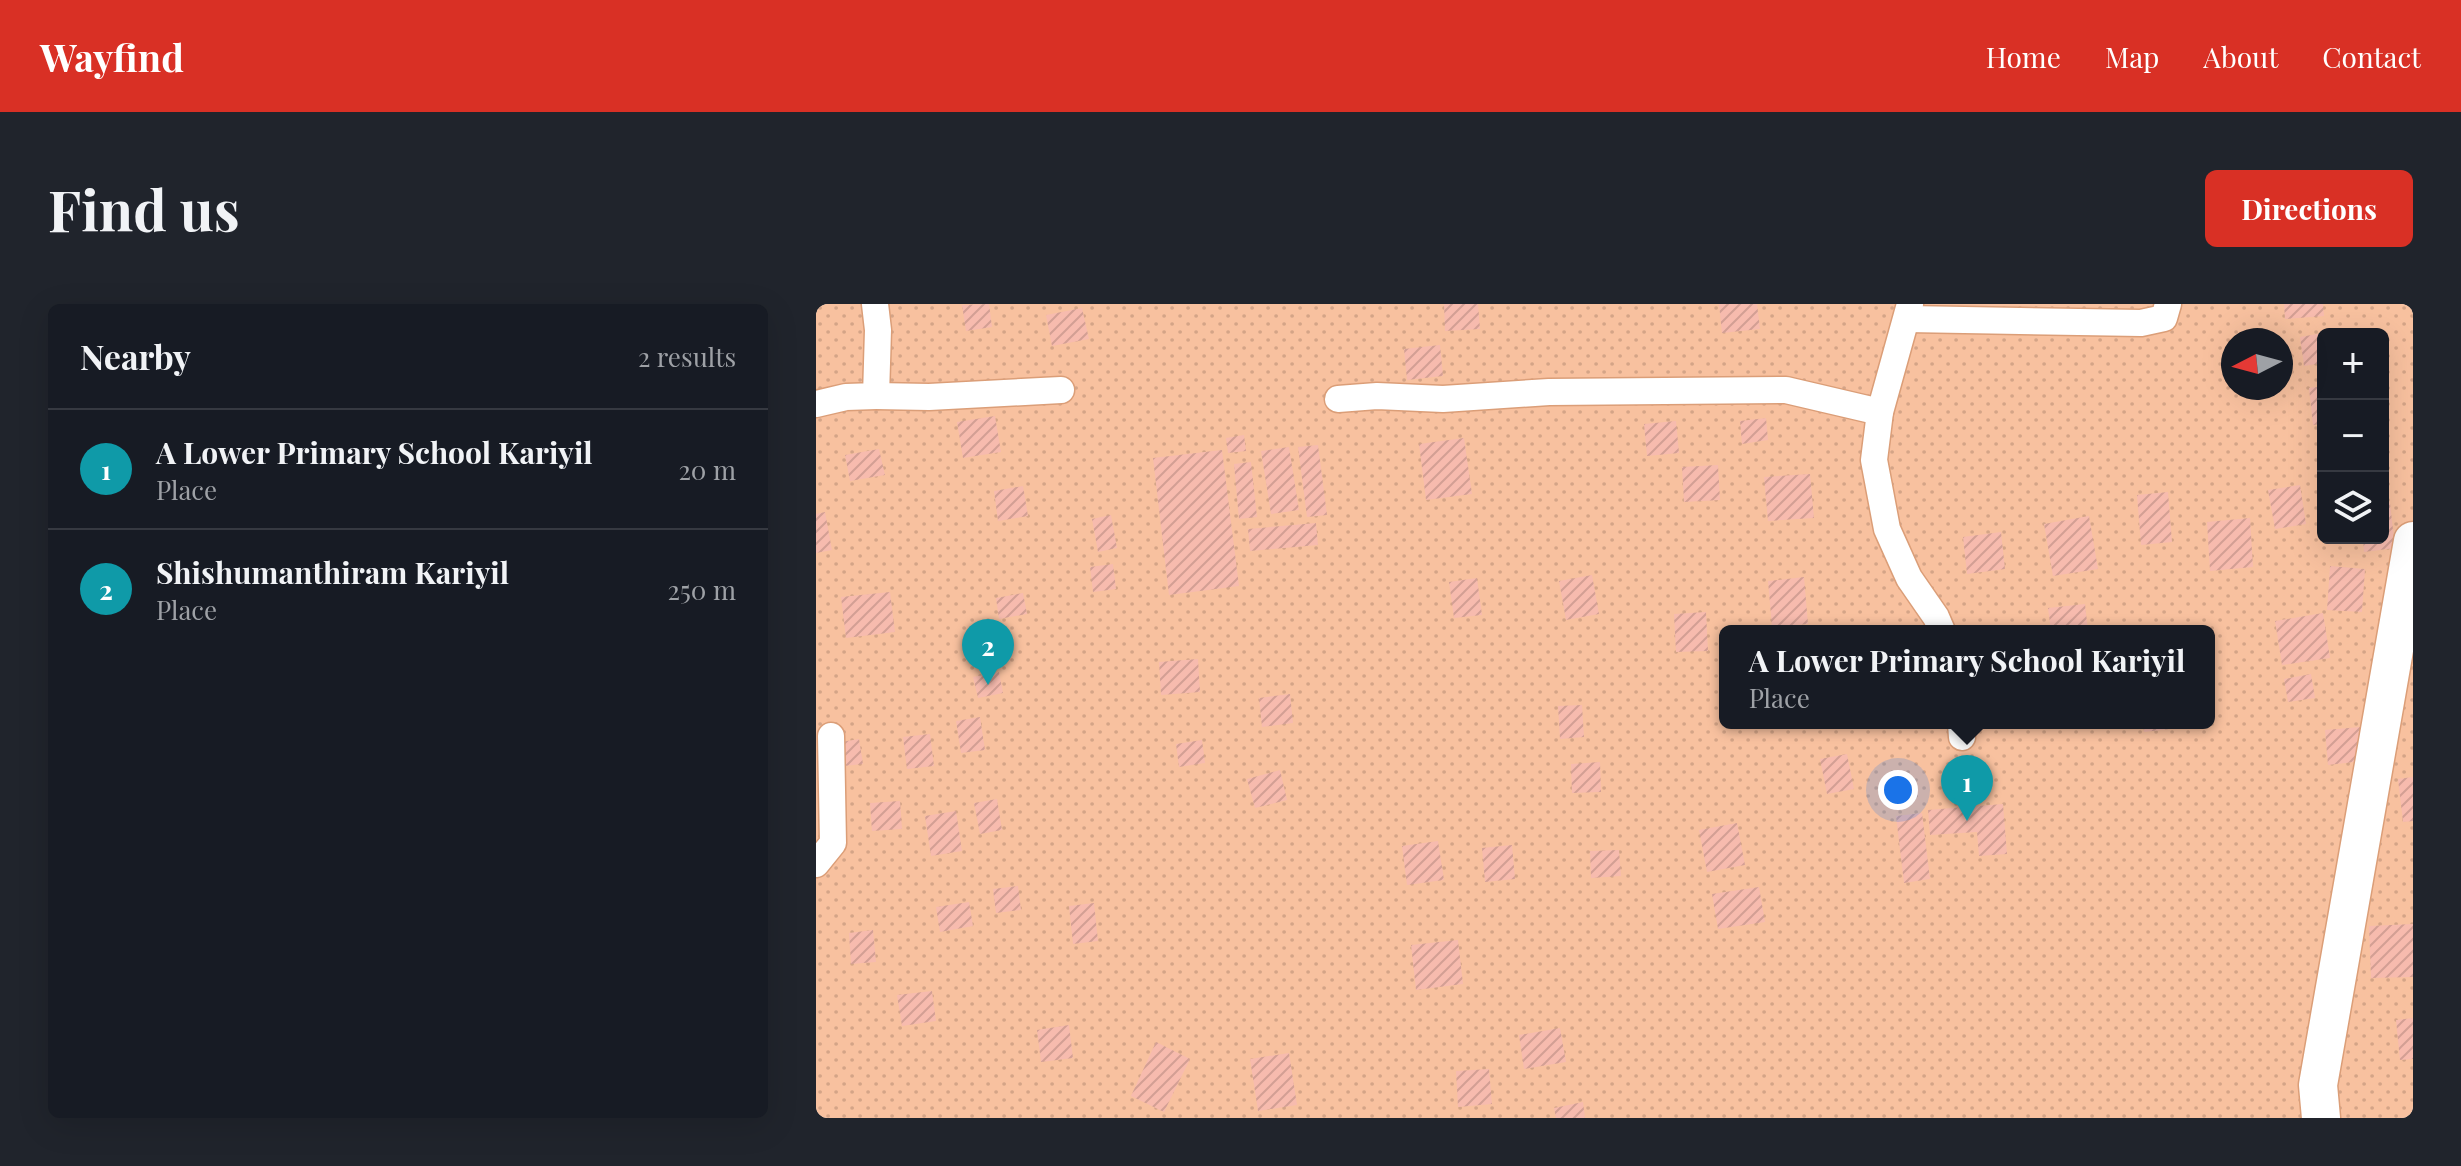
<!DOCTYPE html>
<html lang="en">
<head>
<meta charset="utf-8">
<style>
	:root { --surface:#171b24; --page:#20242c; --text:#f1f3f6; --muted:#9ea1a6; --line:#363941; --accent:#d93025 }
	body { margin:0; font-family:"Playfair Display",serif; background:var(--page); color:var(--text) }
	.controls { position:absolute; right:24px; top:24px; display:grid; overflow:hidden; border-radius:12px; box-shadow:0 8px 32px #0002 }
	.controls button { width:72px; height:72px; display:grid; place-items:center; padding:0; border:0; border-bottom:2px solid var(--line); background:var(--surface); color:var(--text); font:40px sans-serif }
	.compass { position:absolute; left:1405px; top:24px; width:72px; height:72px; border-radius:50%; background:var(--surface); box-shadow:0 8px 32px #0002; rotate:264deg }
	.you { position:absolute; left:1082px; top:486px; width:28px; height:28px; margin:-20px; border:6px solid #fff; border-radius:50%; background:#1a73e8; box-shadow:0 0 0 12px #1a73e833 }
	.badge { display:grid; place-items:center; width:52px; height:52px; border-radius:50%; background:var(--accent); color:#fff; font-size:26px; font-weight:700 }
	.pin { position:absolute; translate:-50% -66px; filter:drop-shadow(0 2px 4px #0008) }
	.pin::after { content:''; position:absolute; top:42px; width:28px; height:24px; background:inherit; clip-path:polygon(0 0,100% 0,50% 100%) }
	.popup { position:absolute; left:903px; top:321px; width:496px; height:104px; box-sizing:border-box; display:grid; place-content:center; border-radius:12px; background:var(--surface); filter:drop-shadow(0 2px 6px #0005); font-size:26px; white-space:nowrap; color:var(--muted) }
	.popup b { font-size:30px; color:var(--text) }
	.popup::after { content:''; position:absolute; left:50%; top:100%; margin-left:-16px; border:16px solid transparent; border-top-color:var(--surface) }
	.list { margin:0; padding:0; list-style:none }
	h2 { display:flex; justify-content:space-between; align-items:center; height:104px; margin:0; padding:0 32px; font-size:34px }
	h2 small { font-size:26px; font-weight:400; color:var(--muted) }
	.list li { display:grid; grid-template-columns:52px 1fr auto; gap:24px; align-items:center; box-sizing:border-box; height:120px; padding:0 32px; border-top:2px solid var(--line) }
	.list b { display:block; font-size:30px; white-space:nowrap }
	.list p { margin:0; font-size:26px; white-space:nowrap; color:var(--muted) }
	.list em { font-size:26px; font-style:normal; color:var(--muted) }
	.icon { flex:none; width:44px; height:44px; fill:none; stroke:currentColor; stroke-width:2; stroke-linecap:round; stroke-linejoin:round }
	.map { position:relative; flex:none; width:1597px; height:814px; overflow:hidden; border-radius:12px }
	header { display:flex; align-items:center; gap:48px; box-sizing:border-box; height:112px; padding:0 40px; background:var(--accent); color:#fff }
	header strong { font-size:38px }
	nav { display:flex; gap:44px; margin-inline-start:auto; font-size:28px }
	.intro { display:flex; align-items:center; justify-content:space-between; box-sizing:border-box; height:192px; padding:0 48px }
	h1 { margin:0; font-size:56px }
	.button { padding:20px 36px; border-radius:12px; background:var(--accent); color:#fff; font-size:28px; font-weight:700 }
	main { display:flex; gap:48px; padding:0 48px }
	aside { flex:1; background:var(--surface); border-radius:12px; box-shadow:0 8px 32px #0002 }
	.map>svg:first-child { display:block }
</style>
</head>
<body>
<header>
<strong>Wayfind</strong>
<nav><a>Home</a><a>Map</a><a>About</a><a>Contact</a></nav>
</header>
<div class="intro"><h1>Find us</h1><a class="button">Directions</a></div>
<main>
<aside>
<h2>Nearby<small>2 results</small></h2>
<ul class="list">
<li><span class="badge" style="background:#0f9aa8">1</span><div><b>A Lower Primary School Kariyil</b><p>Place</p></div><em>20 m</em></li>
<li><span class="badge" style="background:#0f9aa8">2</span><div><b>Shishumanthiram Kariyil</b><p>Place</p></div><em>250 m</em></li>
</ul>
</aside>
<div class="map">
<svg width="1597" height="814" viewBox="0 0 1597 814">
	<defs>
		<pattern id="grass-dots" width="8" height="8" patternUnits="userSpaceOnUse" patternTransform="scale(2)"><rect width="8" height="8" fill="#f8c19f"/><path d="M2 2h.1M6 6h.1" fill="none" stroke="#d4a487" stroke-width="1.8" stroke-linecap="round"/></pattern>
		<pattern id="building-hatch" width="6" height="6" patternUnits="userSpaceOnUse" patternTransform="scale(2)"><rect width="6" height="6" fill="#f7bbae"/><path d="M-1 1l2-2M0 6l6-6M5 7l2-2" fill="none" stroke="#d39f94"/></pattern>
	</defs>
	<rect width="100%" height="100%" fill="#fce1d2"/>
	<!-- grass -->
	<path fill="url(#grass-dots)" fill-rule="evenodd" d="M 0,0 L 1597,0 L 1597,814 L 0,814 ZM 1507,30 L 1567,30 L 1567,234 L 1507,234 ZM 1417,36 L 1465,36 L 1465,84 L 1417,84 ZM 909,327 L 1393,327 L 1393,419 L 909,419 Z"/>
	<!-- building -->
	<g fill="url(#building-hatch)">
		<path d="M 173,0 L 176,23 L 150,27 L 146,1 Z"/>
		<path d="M 628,0 L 662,0 L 664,25 L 629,27 Z"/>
		<path d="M 903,0 L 941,0 L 944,25 L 906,29 Z"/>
		<path d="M 1468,0 L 1507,0 L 1508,12 L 1469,15 Z"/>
		<path d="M 266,4 L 273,35 L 236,42 L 230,11 Z"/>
		<path d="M 1507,29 L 1507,59 L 1488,62 L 1484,33 Z"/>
		<path d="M 624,41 L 627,72 L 591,76 L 588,45 Z"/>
		<path d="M 1507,82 L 1507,120 L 1497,121 L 1493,84 Z"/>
		<path d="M 179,112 L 185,148 L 147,154 L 141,118 Z"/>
		<path d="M 950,114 L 952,136 L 926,140 L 924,117 Z"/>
		<path d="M 860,117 L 863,149 L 831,152 L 828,120 Z"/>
		<path d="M 428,131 L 430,147 L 412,149 L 410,134 Z"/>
		<path d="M 648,134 L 656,190 L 610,196 L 603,140 Z"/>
		<path d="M 502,141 L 511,211 L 491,213 L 482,143 Z"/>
		<path d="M 473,143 L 483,206 L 455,210 L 445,147 Z"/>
		<path d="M 63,145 L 69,171 L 34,177 L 29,151 Z"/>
		<path d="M 406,146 L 423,282 L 353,291 L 337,154 Z"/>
		<path d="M 435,158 L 441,213 L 423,215 L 418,160 Z"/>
		<path d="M 902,161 L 904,196 L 868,198 L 866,163 Z"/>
		<path d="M 994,170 L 998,214 L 952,217 L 948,173 Z"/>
		<path d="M 1484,181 L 1490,220 L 1459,225 L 1452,186 Z"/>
		<path d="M 207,182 L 212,212 L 182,217 L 178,187 Z"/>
		<path d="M 1352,188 L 1356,238 L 1325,241 L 1321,191 Z"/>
		<path d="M 1574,199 L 1579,244 L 1548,248 L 1547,234 L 1567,234 L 1567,200 Z"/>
		<path d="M 9,208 L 16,246 L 0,249 L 0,210 Z"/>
		<path d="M 295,211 L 301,244 L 282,248 L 276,215 Z"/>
		<path d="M 1273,212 L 1282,265 L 1237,272 L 1228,220 Z"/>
		<path d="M 1434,214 L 1437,263 L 1394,267 L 1391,218 Z"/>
		<path d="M 500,219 L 502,241 L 434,247 L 432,225 Z"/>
		<path d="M 1185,228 L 1189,265 L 1151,270 L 1147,233 Z"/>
		<path d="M 297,260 L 300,285 L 277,288 L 274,263 Z"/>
		<path d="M 1514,262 L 1549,265 L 1546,308 L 1511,306 Z"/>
		<path d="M 776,271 L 783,310 L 750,316 L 743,277 Z"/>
		<path d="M 988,273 L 992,320 L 956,323 L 952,277 Z"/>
		<path d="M 661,274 L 666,311 L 638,314 L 633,278 Z"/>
		<path d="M 74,288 L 79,328 L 30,334 L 25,293 Z"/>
		<path d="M 207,289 L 211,310 L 183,315 L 180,294 Z"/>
		<path d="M 1269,300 L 1272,327 L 1235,327 L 1232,304 Z"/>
		<path d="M 890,308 L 892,347 L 860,348 L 858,310 Z"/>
		<path d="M 1507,309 L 1514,354 L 1466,361 L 1459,317 Z"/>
		<path d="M 382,355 L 384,388 L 345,391 L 343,358 Z"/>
		<path d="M 183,368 L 187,389 L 162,394 L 157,373 Z"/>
		<path d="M 1495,370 L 1499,394 L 1472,398 L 1468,375 Z"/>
		<path d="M 474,390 L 477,419 L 446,423 L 443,394 Z"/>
		<path d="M 766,401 L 768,433 L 744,435 L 742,402 Z"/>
		<path d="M 164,413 L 169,446 L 145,449 L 140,417 Z"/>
		<path d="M 1327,419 L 1378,419 L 1379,422 L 1328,428 Z"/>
		<path d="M 1544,423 L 1547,457 L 1512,461 L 1509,426 Z"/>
		<path d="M 114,430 L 118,462 L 91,465 L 87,433 Z"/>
		<path d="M 43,435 L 47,460 L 28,462 L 25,438 Z"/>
		<path d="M 386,436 L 389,459 L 363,463 L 360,440 Z"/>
		<path d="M 1031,450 L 1038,485 L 1011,490 L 1004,455 Z"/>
		<path d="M 784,458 L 785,488 L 756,489 L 755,460 Z"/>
		<path d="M 464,466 L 471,496 L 439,504 L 431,475 Z"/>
		<path d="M 1171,467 L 1174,491 L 1145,496 L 1141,471 Z"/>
		<path d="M 1597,473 L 1597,517 L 1587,518 L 1582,475 Z"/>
		<path d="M 181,495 L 186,526 L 164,530 L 158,499 Z"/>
		<path d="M 84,497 L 86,525 L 56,527 L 54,499 Z"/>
		<path d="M 1187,500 L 1191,550 L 1163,552 L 1161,528 L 1114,531 L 1112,506 Z"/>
		<path d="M 140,507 L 146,547 L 115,552 L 109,512 Z"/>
		<path d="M 1106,509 L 1114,575 L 1088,579 L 1080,512 Z"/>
		<path d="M 921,519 L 929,561 L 891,568 L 883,526 Z"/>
		<path d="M 622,537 L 628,576 L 591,581 L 586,542 Z"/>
		<path d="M 696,541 L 699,575 L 669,578 L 666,544 Z"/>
		<path d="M 803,546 L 805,572 L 775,574 L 774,547 Z"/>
		<path d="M 202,582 L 205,606 L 180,609 L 177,585 Z"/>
		<path d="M 943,583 L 949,618 L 902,625 L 896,590 Z"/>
		<path d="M 153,598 L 157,622 L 124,628 L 120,603 Z"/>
		<path d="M 278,599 L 282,637 L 257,640 L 253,602 Z"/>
		<path d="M 1597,620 L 1597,673 L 1555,674 L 1553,622 Z"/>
		<path d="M 57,626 L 60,658 L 35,660 L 33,629 Z"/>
		<path d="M 642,636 L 647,680 L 600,686 L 595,641 Z"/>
		<path d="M 116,687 L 120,717 L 86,722 L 81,691 Z"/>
		<path d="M 1597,714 L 1597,755 L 1584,756 L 1580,716 Z"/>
		<path d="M 253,721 L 257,754 L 225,758 L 221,726 Z"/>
		<path d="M 744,724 L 750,758 L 708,765 L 703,731 Z"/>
		<path d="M 340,738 L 374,755 L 348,808 L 315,792 Z"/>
		<path d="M 473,749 L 481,801 L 442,807 L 434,755 Z"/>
		<path d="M 673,765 L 676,800 L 642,803 L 640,767 Z"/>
		<path d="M 767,798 L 769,814 L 740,814 L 738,804 Z"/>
	</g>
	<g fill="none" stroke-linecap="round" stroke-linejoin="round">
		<defs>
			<g id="street">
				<path d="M 1094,0 L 1064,108 L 1058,156 L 1071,225 L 1093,274 L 1120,313 L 1126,327"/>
				<path d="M 1092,15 L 1325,19 L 1348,14 L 1352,0"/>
				<path d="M 60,92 L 113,93 L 245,86"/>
				<path d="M 522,95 L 561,92 L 627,95 L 733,88 L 970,86 L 1064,108"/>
				<path d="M 0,100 L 30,93 L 60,92 L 62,26 L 59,0"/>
				<path d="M 1145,419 L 1146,433"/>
				<path d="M 0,560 L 17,539 L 15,432"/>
			</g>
			<path id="secondary" d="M 1505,814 L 1502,781 L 1597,237"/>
		</defs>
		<!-- street casing -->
		<use href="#street" stroke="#db9e78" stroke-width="29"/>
		<!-- secondary casing -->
		<use href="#secondary" stroke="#db9e78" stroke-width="41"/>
		<!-- street -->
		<use href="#street" stroke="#fff" stroke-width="26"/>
		<!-- secondary -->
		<use href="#secondary" stroke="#fff" stroke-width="38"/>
	</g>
</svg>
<div class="controls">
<button>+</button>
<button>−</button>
<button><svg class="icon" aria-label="layers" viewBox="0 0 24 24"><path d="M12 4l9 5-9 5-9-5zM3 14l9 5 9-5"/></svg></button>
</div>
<svg class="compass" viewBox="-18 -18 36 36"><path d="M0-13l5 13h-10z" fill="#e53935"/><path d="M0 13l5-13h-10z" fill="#9ea1a6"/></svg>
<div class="you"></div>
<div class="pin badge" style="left:1151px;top:517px;background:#0f9aa8">1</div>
<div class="popup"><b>A Lower Primary School Kariyil</b>Place</div>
<div class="pin badge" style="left:172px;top:381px;background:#0f9aa8">2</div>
</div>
</main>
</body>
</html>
